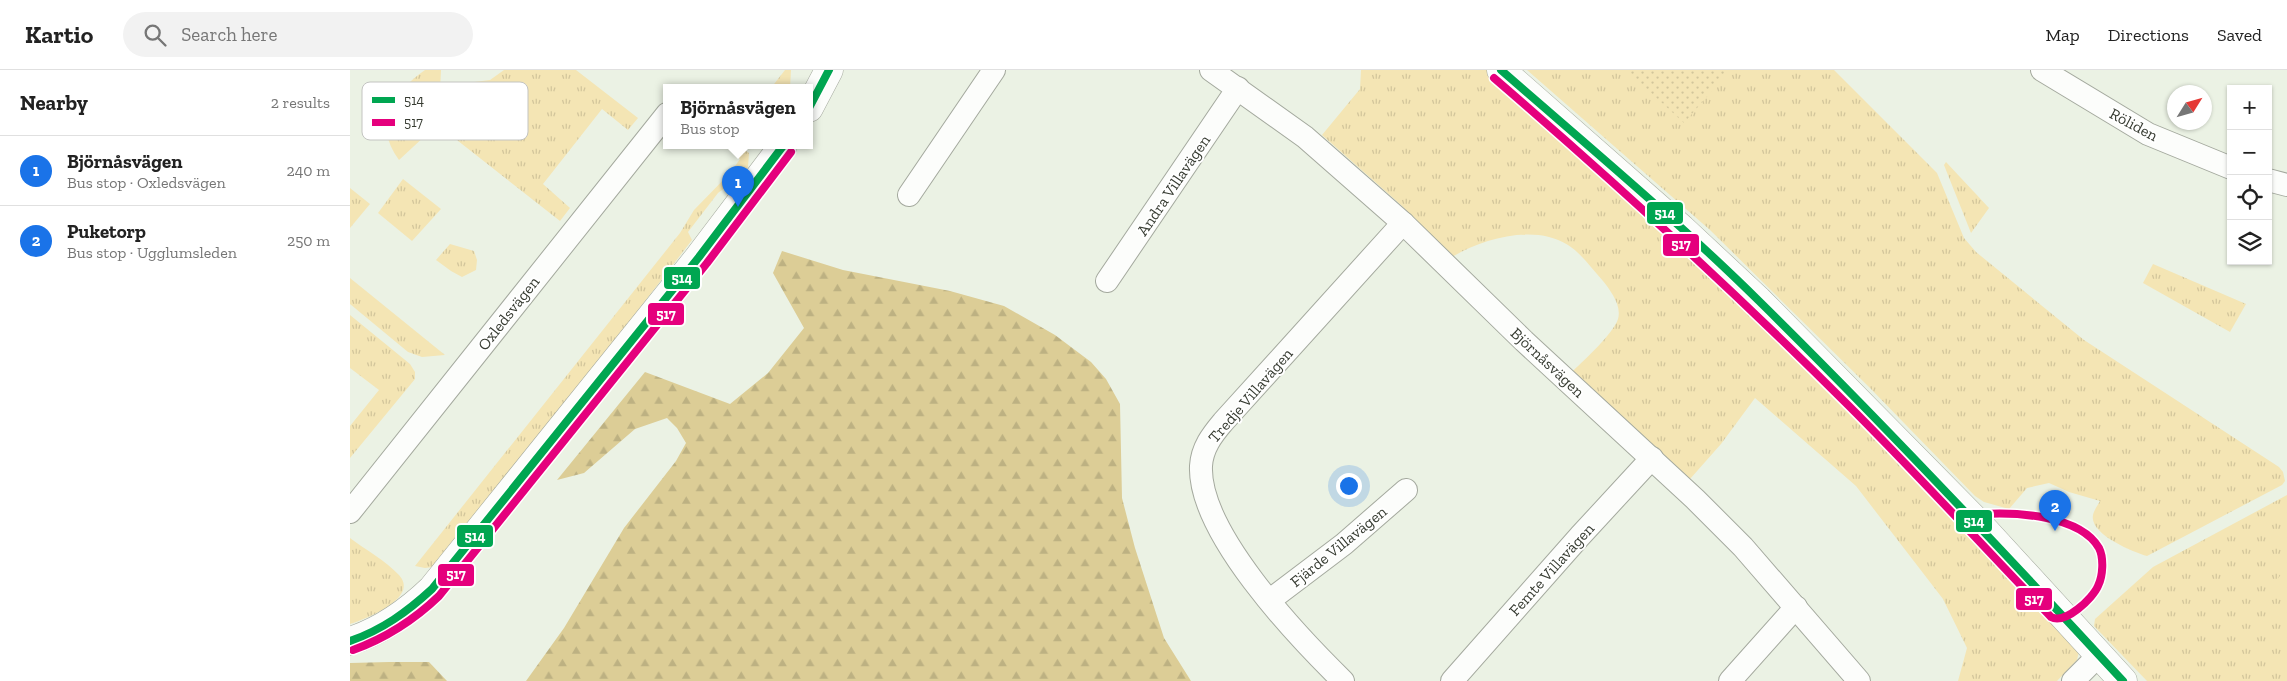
<!DOCTYPE html>
<html lang="en">
<head>
<meta charset="utf-8">
<style>
	:root { --surface:#fff; --page:#f2f2f2; --text:#222; --muted:#767676; --line:#e0e0e0; --accent:#1a73e8 }
	body { margin:0; font-family:"Zilla Slab",serif; background:var(--page); color:var(--text) }
	.controls { position:absolute; right:15px; top:15px; display:grid; overflow:hidden; border-radius:0px; box-shadow:0 1px 4px #0004 }
	.controls button { width:45px; height:45px; display:grid; place-items:center; padding:0; border:0; border-bottom:1px solid var(--line); background:var(--surface); color:var(--text); font:25px sans-serif }
	.compass { position:absolute; left:1817px; top:15px; width:45px; height:45px; border-radius:50%; background:var(--surface); box-shadow:0 1px 4px #0004; rotate:53deg }
	.you { position:absolute; left:998px; top:415px; width:18px; height:18px; margin:-12px; border:4px solid #fff; border-radius:50%; background:#1a73e8; box-shadow:0 0 0 8px #1a73e833 }
	.badge { display:grid; place-items:center; width:32px; height:32px; border-radius:50%; background:var(--accent); color:#fff; font-size:16px; font-weight:700 }
	.pin { position:absolute; translate:-50% -41px; filter:drop-shadow(0 1px 2px #0008) }
	.pin::after { content:''; position:absolute; top:26px; width:18px; height:15px; background:inherit; clip-path:polygon(0 0,100% 0,50% 100%) }
	.popup { position:absolute; left:313px; top:14px; width:150px; height:65px; box-sizing:border-box; display:grid; place-content:center; border-radius:0px; background:var(--surface); filter:drop-shadow(0 1px 4px #0005); font-size:16px; white-space:nowrap; color:var(--muted) }
	.popup b { font-size:19px; color:var(--text) }
	.popup::after { content:''; position:absolute; left:50%; top:100%; margin-left:-10px; border:10px solid transparent; border-top-color:var(--surface) }
	.list { margin:0; padding:0; list-style:none }
	h2 { display:flex; justify-content:space-between; align-items:center; height:65px; margin:0; padding:0 20px; font-size:21px }
	h2 small { font-size:16px; font-weight:400; color:var(--muted) }
	.list li { display:grid; grid-template-columns:32px 1fr auto; gap:15px; align-items:center; box-sizing:border-box; height:70px; padding:0 20px; border-top:1px solid var(--line) }
	.list b { display:block; font-size:19px; white-space:nowrap }
	.list p { margin:0; font-size:16px; white-space:nowrap; color:var(--muted) }
	.list em { font-size:16px; font-style:normal; color:var(--muted) }
	.icon { flex:none; width:28px; height:28px; fill:none; stroke:currentColor; stroke-width:2; stroke-linecap:round; stroke-linejoin:round }
	.map { position:relative; flex:none; width:1937px; height:611px; overflow:hidden }
	header { display:flex; align-items:center; gap:30px; box-sizing:border-box; height:70px; padding:0 25px; background:var(--surface); border-bottom:1px solid var(--line) }
	header strong { font-size:24px }
	nav { display:flex; gap:28px; margin-inline-start:auto; font-size:18px }
	.search { width:350px; height:45px; background:var(--page); display:flex; align-items:center; gap:12px; box-sizing:border-box; padding:0 18px; border-radius:28px; color:var(--muted); font-size:19px }
	main { display:flex }
	aside { flex:1; background:var(--surface) }
	.map>svg:first-child { display:block }
</style>
</head>
<body>
<header>
<strong>Kartio</strong>
<div class="search"><svg class="icon" aria-label="search" viewBox="0 0 24 24"><circle cx="10" cy="10" r="6"/><path d="M15 15l6 6"/></svg>Search here</div>
<nav><a>Map</a><a>Directions</a><a>Saved</a></nav>
</header>
<main>
<aside>
<h2>Nearby<small>2 results</small></h2>
<ul class="list">
<li><span class="badge">1</span><div><b>Björnåsvägen</b><p>Bus stop · Oxledsvägen</p></div><em>240 m</em></li>
<li><span class="badge">2</span><div><b>Puketorp</b><p>Bus stop · Ugglumsleden</p></div><em>250 m</em></li>
</ul>
</aside>
<div class="map">
<svg width="1937" height="611" viewBox="0 0 1937 611">
	<defs>
		<pattern id="grass-tufts" width="24" height="20" patternUnits="userSpaceOnUse" patternTransform="scale(1.25)"><rect width="24" height="20" fill="#f4e5b4"/><path d="M3 7l-1-3M5 7V3M7 7l1-3M15 17l-1-3M17 17v-4M19 17l1-3" fill="none" stroke="#d2c59b"/></pattern>
		<pattern id="forest-firs" width="22" height="20" patternUnits="userSpaceOnUse" patternTransform="scale(1.25)"><rect width="22" height="20" fill="#dccd96"/><path d="M5 1l3.5 6h-7zM16 11l3.5 6h-7z" fill="#bdb182"/></pattern>
		<pattern id="garden-dots" width="8" height="8" patternUnits="userSpaceOnUse" patternTransform="scale(1.25)"><rect width="8" height="8" fill="#f4e5b4"/><path d="M2 2h.1M6 6h.1" fill="none" stroke="#d2c59b" stroke-width="1.8" stroke-linecap="round"/></pattern>
	</defs>
	<rect width="100%" height="100%" fill="#ebf2e4"/>
	<!-- grass -->
	<g fill="url(#grass-tufts)">
		<path d="M 75,0 L 91,0 L 89,40 L 83,54 L 76,65 L 49,90 C 22,53 41,24 75,0 Z"/>
		<path d="M 154,0 L 226,0 L 288,48 L 278,60 L 252,39 L 193,114 L 220,138 L 210,151 L 98,63 L 87,65 L 97,40 L 100,15 L 140,10 Z"/>
		<path d="M 435,0 L 441,0 L 440,18 L 421,18 Z"/>
		<path d="M 1011,0 L 1143,0 L 1529,357 L 1729,581 L 1727,590 L 1707,611 L 1608,611 L 1617,578 L 1593,529 L 1506,416 L 1405,328 L 1371,374 L 1340,409 L 1223,301 C 1235,289 1263,264 1268,249 C 1272,235 1260,220 1253,211 C 1242,199 1232,184 1218,175 C 1185,154 1134,168 1102,187 L 1051,135 L 972,65 L 1010,19 Z"/>
		<path d="M 1177,0 L 1484,0 L 1587,103 L 1614,168 L 1626,182 L 1734,270 L 1929,397 L 1933,402 L 1935,411 L 1932,415 L 1797,486 C 1783,482 1739,464 1743,445 C 1744,440 1748,435 1750,431 L 1719,422 L 1699,413 L 1677,418 L 1659,439 L 1634,432 L 1625,426 L 1520,318 L 1360,160 Z"/>
		<path d="M 375,76 L 389,76 L 399,83 L 398,97 L 392,105 L 368,123 L 338,162 L 342,170 L 176,386 L 83,497 L 75,498 L 65,496 L 330,163 L 344,140 L 381,102 L 390,89 Z"/>
		<path d="M 1596,92 L 1639,138 L 1621,163 L 1594,95 Z"/>
		<path d="M 53,109 L 91,139 L 62,171 L 28,143 Z"/>
		<path d="M 0,118 L 20,134 L 0,158 Z"/>
		<path d="M 100,174 L 124,181 L 127,190 L 126,200 L 112,207 L 101,201 L 86,190 Z"/>
		<path d="M 1803,194 L 1896,234 L 1880,262 L 1793,213 Z"/>
		<path d="M 0,208 L 95,285 L 72,287 L 58,282 L 0,234 Z"/>
		<path d="M 0,245 L 60,294 L 65,302 L 65,309 L 0,388 L 0,356 L 29,320 L 0,298 Z"/>
		<path d="M 1937,425 L 1937,611 L 1797,611 L 1744,556 L 1745,549 L 1803,497 Z"/>
		<path d="M 0,468 C 16,480 36,491 49,505 C 70,528 16,549 0,554 Z"/>
	</g>
	<!-- forest -->
	<g fill="url(#forest-firs)">
		<path d="M 432,181 L 493,200 L 600,221 L 654,236 L 705,265 L 741,292 L 756,309 L 770,334 L 772,428 L 785,478 L 814,568 L 841,611 L 176,611 L 214,558 L 274,458 L 326,391 L 336,373 L 327,358 L 317,348 L 285,359 L 234,403 L 207,410 L 295,302 L 380,334 L 418,303 L 454,258 L 423,203 Z"/>
		<path d="M 39,592 L 79,592 L 97,611 L 0,611 L 0,593 Z"/>
	</g>
	<!-- garden -->
	<path fill="url(#garden-dots)" d="M 1276,0 L 1380,0 L 1334,53 Z"/>
	<!-- pitch -->
	<path fill="#f4e5b4" d="M 1937,496 L 1937,517 L 1927,510 Z"/>
	<g fill="none" stroke-linecap="round" stroke-linejoin="round">
		<defs>
			<g id="street">
				<path d="M 861,0 L 955,67 L 1053,153 L 1174,271 L 1345,429 L 1393,477 L 1509,611"/>
				<path d="M 1692,0 L 1798,64 L 1881,98"/>
				<path d="M 1918,110 L 1937,115"/>
				<path d="M 559,125 L 644,0"/>
				<path d="M 757,211 L 888,18"/>
				<path d="M 0,442 L 317,44"/>
				<path d="M 920,530 L 994,474 L 1056,420"/>
				<path d="M 993,611 C 947,566 848,462 851,396 C 852,378 862,365 873,352 L 1053,153"/>
				<path d="M 1102,611 L 1230,466 L 1302,388"/>
				<path d="M 1380,611 L 1446,537"/>
				<path d="M 1723,611 L 1748,586"/>
			</g>
			<g id="secondary">
				<path d="M 1151,0 L 1332,159 L 1408,230 L 1629,454 L 1773,611"/>
				<path d="M 459,38 L 479,0"/>
				<path d="M 0,571 C 31,561 58,542 82,519 L 349,187 L 433,76"/>
			</g>
		</defs>
		<!-- street casing -->
		<use href="#street" stroke="#a4a99e" stroke-width="24"/>
		<!-- secondary casing -->
		<use href="#secondary" stroke="#a4a99e" stroke-width="29"/>
		<!-- street -->
		<use href="#street" stroke="#fcfdfb" stroke-width="22"/>
		<!-- secondary -->
		<use href="#secondary" stroke="#fcfdfb" stroke-width="28"/>
		<defs>
			<g id="bus-1">
				<path d="M 1151,0 C 1238,76 1327,150 1409,231 C 1534,354 1654,482 1773,611"/>
				<path d="M 459,38 L 479,0"/>
				<path d="M 0,571 C 32,560 57,542 82,519 L 349,187 L 433,76"/>
			</g>
			<g id="bus-2">
				<path d="M 1144,8 C 1266,113 1385,222 1499,336 C 1568,405 1634,477 1701,547 C 1715,555 1743,528 1748,516 C 1753,506 1754,488 1749,478 C 1730,445 1665,442 1632,444"/>
				<path d="M 3,580 C 36,568 64,550 89,526 L 357,193 L 441,82"/>
			</g>
		</defs>
		<!-- bus-1 casing -->
		<use href="#bus-1" stroke="#fff" stroke-width="11"/>
		<!-- bus-2 casing -->
		<use href="#bus-2" stroke="#fff" stroke-width="11"/>
		<!-- bus-1 -->
		<use href="#bus-1" stroke="#00a651" stroke-width="8"/>
		<!-- bus-2 -->
		<use href="#bus-2" stroke="#e5007d" stroke-width="8"/>
	</g>
	<g text-anchor="middle" stroke-width="4" stroke-linejoin="round" paint-order="stroke">
		<!-- street labels -->
		<g font-size="16" fill="#363b31" stroke="#fff">
			<text transform="translate(1784 54) rotate(28)" y="6">Röliden</text>
			<text transform="translate(823 115) rotate(-56)" y="6">Andra Villavägen</text>
			<text transform="translate(158 243) rotate(-52)" y="6">Oxledsvägen</text>
			<text transform="translate(1198 292) rotate(43)" y="6">Björnåsvägen</text>
			<text transform="translate(900 325) rotate(-49)" y="6">Tredje Villavägen</text>
			<text transform="translate(988 476) rotate(-39)" y="6">Fjärde Villavägen</text>
			<text transform="translate(1201 499) rotate(-48)" y="6">Femte Villavägen</text>
		</g>
	</g>
	<!-- legend -->
	<rect x="12" y="12" width="166" height="58" rx="8" fill="#fff" stroke="#c3c4c1" stroke-width="1"/>
	<rect x="22" y="27" width="23" height="6" fill="#00a651"/>
	<rect x="22" y="49" width="23" height="7" fill="#e5007d"/>
	<g font-size="14" fill="#363b31">
		<text x="54" y="35">514</text>
		<text x="54" y="57">517</text>
	</g>
	<g stroke="#fff" stroke-width="2">
		<rect x="1296" y="131" width="38" height="24" rx="5" fill="#00a651"/>
		<rect x="1312" y="163" width="38" height="24" rx="5" fill="#e5007d"/>
		<rect x="313" y="196" width="38" height="24" rx="5" fill="#00a651"/>
		<rect x="297" y="232" width="38" height="24" rx="5" fill="#e5007d"/>
		<rect x="1605" y="439" width="38" height="24" rx="5" fill="#00a651"/>
		<rect x="106" y="454" width="38" height="24" rx="5" fill="#00a651"/>
		<rect x="87" y="493" width="38" height="24" rx="5" fill="#e5007d"/>
		<rect x="1665" y="517" width="38" height="24" rx="5" fill="#e5007d"/>
	</g>
	<g font-size="14" text-anchor="middle" font-weight="bold" fill="#fff">
		<text x="1315" y="148">514</text>
		<text x="1331" y="179">517</text>
		<text x="332" y="213">514</text>
		<text x="316" y="249">517</text>
		<text x="1624" y="456">514</text>
		<text x="125" y="471">514</text>
		<text x="106" y="509">517</text>
		<text x="1684" y="534">517</text>
	</g>
</svg>
<div class="controls">
<button>+</button>
<button>−</button>
<button><svg class="icon" aria-label="locate" viewBox="0 0 24 24"><circle cx="12" cy="12" r="6"/><path d="M12 2v4M12 18v4M2 12h4M18 12h4"/></svg></button>
<button><svg class="icon" aria-label="layers" viewBox="0 0 24 24"><path d="M12 4l9 5-9 5-9-5zM3 14l9 5 9-5"/></svg></button>
</div>
<svg class="compass" viewBox="-18 -18 36 36"><path d="M0-13l5 13h-10z" fill="#e53935"/><path d="M0 13l5-13h-10z" fill="#767676"/></svg>
<div class="you"></div>
<div class="pin badge" style="left:388px;top:137px">1</div>
<div class="popup"><b>Björnåsvägen</b>Bus stop</div>
<div class="pin badge" style="left:1705px;top:461px">2</div>
</div>
</main>
</body>
</html>
